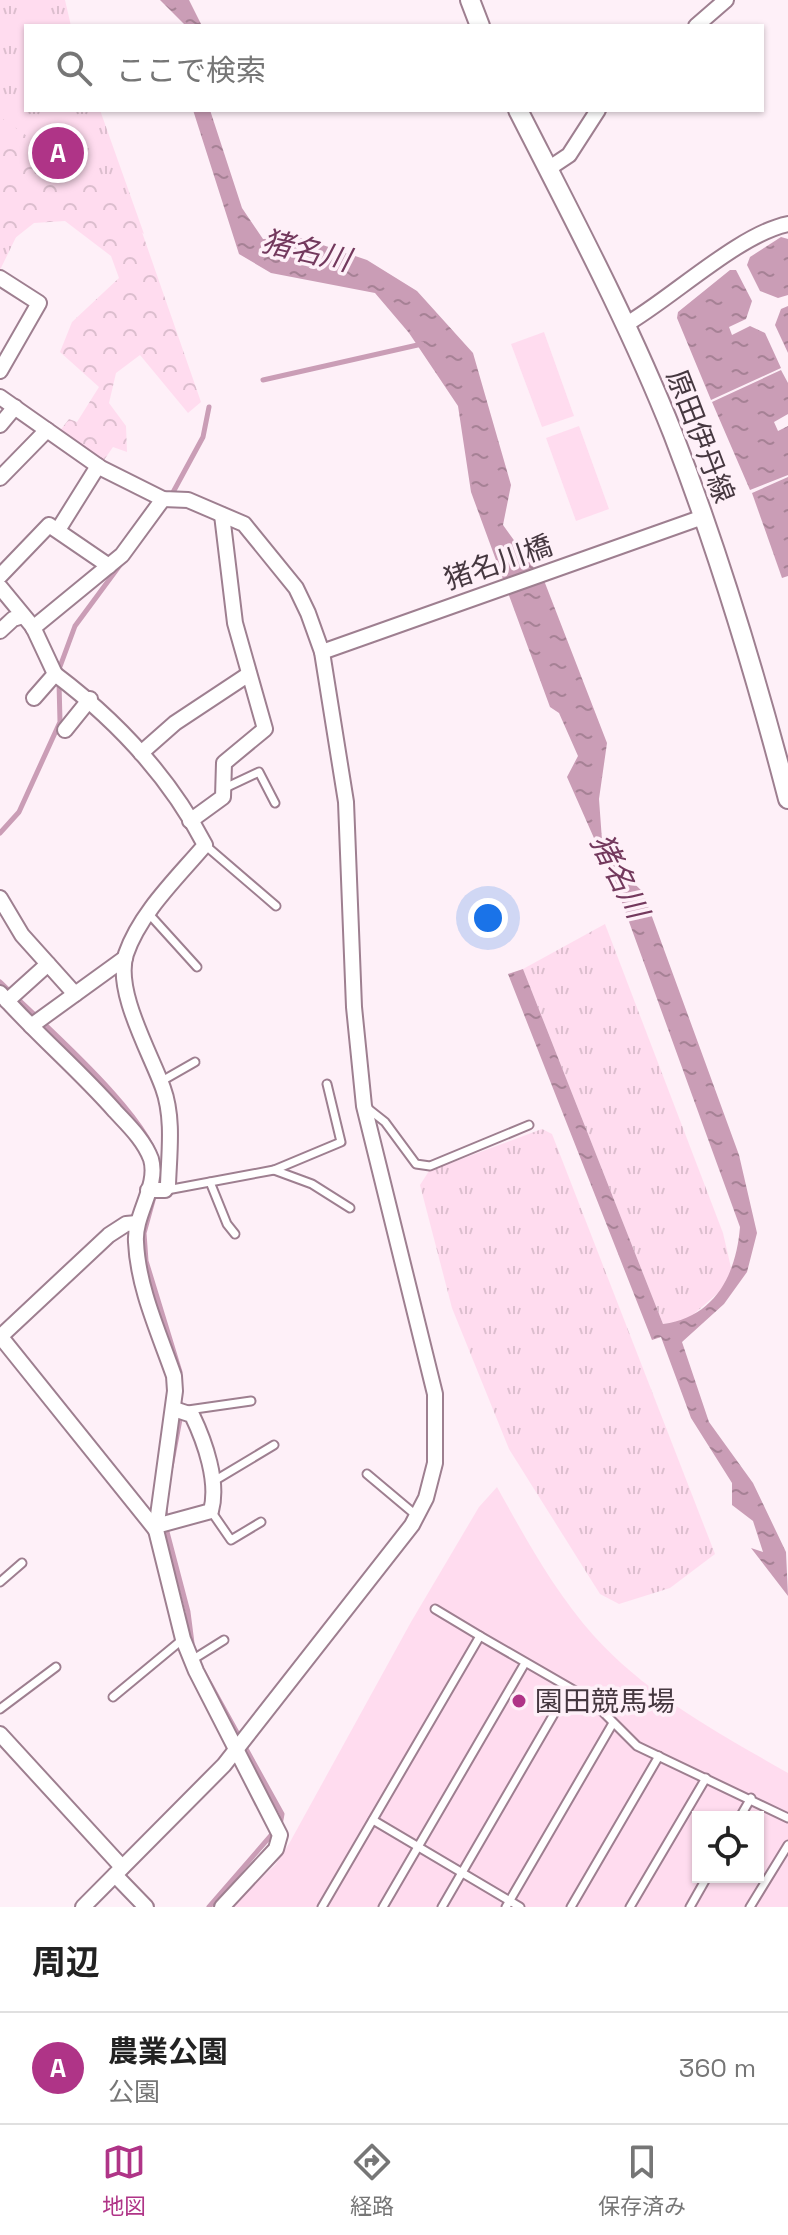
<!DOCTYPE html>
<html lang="ja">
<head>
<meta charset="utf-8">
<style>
	:root { --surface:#fff; --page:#f2f2f2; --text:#222; --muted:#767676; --line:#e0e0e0; --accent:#af3487 }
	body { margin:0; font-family:"Space Grotesk","Noto Sans JP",sans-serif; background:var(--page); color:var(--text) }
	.controls { position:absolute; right:24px; bottom:24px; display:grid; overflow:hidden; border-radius:0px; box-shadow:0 2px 6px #0004 }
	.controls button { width:72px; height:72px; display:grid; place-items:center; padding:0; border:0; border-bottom:2px solid var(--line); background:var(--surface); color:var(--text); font:40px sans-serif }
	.you { position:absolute; left:488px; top:918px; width:28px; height:28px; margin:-20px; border:6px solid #fff; border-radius:50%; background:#1a73e8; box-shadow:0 0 0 12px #1a73e833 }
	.badge { display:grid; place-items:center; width:52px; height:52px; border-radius:50%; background:var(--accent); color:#fff; font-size:26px; font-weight:700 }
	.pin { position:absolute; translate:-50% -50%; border:4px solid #fff; box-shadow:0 2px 8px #0006 }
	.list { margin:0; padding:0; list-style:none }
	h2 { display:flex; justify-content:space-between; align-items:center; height:104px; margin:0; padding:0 32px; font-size:34px }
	h2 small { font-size:26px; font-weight:400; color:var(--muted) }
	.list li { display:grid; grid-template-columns:52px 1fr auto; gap:24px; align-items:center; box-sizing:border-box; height:112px; padding:0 32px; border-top:2px solid var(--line) }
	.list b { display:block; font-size:30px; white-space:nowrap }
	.list p { margin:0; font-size:26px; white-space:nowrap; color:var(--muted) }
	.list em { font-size:26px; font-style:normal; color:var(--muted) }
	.icon { flex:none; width:44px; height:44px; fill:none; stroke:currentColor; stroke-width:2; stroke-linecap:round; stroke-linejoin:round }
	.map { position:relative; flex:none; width:788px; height:1907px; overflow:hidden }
	.search { position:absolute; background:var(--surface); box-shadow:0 2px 6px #0004; left:24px; right:24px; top:24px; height:88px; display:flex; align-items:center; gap:20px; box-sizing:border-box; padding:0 28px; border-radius:0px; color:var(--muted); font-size:30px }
	.sheet { height:216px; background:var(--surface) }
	nav { display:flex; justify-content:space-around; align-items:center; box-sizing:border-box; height:112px; border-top:2px solid var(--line); background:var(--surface); font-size:22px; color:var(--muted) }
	nav a { display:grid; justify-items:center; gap:4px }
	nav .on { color:var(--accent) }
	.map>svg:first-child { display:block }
</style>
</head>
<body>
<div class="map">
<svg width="788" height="1907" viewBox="0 0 788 1907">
	<defs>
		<pattern id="grass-tufts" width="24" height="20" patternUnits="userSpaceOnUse" patternTransform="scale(2)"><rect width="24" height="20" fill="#ffdcef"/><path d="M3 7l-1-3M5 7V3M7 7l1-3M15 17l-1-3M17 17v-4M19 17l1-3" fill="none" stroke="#dcbece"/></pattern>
		<pattern id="forest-crowns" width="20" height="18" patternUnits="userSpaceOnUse" patternTransform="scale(2)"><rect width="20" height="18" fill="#ffdcef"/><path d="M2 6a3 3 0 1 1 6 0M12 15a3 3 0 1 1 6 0" fill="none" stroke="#dcbece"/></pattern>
		<pattern id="water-ripples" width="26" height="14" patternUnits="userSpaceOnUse" patternTransform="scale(2)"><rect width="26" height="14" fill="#ca9db6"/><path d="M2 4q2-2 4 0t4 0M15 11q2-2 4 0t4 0" fill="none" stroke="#a68195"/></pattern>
	</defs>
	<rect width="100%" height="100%" fill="#fef0f8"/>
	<!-- grass -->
	<g fill="url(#grass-tufts)">
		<path d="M 0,0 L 65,0 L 71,26 L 26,26 L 26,110 L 100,110 L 144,234 L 90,199 L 34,200 L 0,270 Z"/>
		<path d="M 605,924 L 723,1233 L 732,1272 L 726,1286 L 687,1320 L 663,1324 L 523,969 Z"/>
		<path d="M 542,1129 L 552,1134 L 715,1554 L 670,1588 L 619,1604 L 600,1594 L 509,1449 L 452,1308 L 420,1185 L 429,1171 Z"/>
	</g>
	<!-- forest -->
	<path fill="url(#forest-crowns)" d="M 0,117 L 135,212 L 201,402 L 188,413 L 140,355 L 116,373 L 109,403 L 126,426 L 127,452 L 113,447 L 104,460 L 59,432 L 69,419 L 77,422 L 99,387 L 60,352 L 72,322 L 119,278 L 111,256 L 65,221 L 34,223 L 0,250 Z"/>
	<!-- pitch -->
	<g fill="#ffdcef" fill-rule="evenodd">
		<path d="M 544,332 L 574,416 L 542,427 L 511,344 Z"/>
		<path d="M 579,426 L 609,509 L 576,521 L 546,438 Z"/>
		<path d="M 497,1487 C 526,1539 554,1591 594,1636 C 647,1695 720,1734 788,1773 L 788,1907 L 231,1907 L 275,1865 L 290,1842 L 411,1622 L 479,1507 ZM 698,1817 L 758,1817 L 758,1877 L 698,1877 Z"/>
	</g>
	<!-- water -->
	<g fill="url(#water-ripples)">
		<path d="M 160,0 L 189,0 L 202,26 L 186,26 Z"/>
		<path d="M 193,110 L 210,110 L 242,208 L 263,239 L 302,238 L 367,260 L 417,291 L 473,353 L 511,485 L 503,525 L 545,583 L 607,743 L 599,799 L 603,854 L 643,892 L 739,1155 L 757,1233 L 747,1272 L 724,1304 L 682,1342 L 709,1422 L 753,1483 L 786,1552 L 788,1596 L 751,1548 L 763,1552 L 753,1521 L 732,1505 L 732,1483 L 691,1418 L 661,1337 L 652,1340 L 508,974 L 523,969 L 663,1324 C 715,1317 736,1275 740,1227 L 620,897 L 567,777 L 578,756 L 559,713 L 550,707 L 471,492 L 458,406 L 409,333 L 375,293 L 271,273 L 239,254 Z"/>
		<path d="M 781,237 L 788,239 L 788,295 L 778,298 L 760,291 L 747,265 L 750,257 Z"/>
		<path d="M 730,270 L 736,270 L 752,301 L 746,319 L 729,327 L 732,335 L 750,326 L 765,333 L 781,368 L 711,400 L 677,318 L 678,312 Z"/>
		<path d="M 788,306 L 788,353 L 775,325 L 781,309 Z"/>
		<path d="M 781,370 L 788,383 L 788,414 L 774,422 L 778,431 L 788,426 L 788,475 L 750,490 L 712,402 Z"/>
		<path d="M 788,477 L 788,576 L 782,578 L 752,493 Z"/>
	</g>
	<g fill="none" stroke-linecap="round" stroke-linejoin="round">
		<!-- stream -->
		<g stroke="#ca9db6" stroke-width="5">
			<path d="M 263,380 L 422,344"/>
			<path d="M 171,496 L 203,437 L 209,407"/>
			<path d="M 58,672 L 75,626 L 123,561"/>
			<path d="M 0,833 L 19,812 L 60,722 L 59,682"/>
			<path d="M 0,982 C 33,1015 165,1128 158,1171"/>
			<path d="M 155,1193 L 144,1233 L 146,1261 L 180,1372"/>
			<path d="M 171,1467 L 181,1414"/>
			<path d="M 165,1509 L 167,1532 L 188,1612 L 192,1643"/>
			<path d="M 203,1671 L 282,1814 L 280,1825 L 209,1907"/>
		</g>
		<defs>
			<g id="service">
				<path d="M 225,788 L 259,772 L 275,803"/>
				<path d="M 205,845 L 276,906"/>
				<path d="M 149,914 L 197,967"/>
				<path d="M 160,1082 L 195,1062"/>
				<path d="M 366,1107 L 385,1122 L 416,1164 L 430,1166 L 529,1125"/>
				<path d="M 274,1170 L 312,1184 L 350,1208"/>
				<path d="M 210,1182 L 227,1224 L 235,1234"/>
				<path d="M 167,1190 L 274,1170 L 341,1142 L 327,1084"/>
				<path d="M 188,1410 L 251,1401"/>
				<path d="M 367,1474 L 417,1516"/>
				<path d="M 214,1481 L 274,1445"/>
				<path d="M 211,1511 L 231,1540 L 261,1522"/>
				<path d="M 0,1582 L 22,1563"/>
				<path d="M 435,1609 L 480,1636"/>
				<path d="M 192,1660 L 224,1640"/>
				<path d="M 113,1697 L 183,1639"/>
				<path d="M 0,1709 L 56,1667"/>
				<path d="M 740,1817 L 751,1798"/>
				<path d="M 373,1820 L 520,1907"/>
				<path d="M 322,1907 L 480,1636 L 591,1700 L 637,1746 L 788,1818"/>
				<path d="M 383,1907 L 525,1663"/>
				<path d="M 442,1907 L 569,1688"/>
				<path d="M 506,1907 L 613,1723"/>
				<path d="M 571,1907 L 659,1756"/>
				<path d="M 630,1907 L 706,1778"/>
				<path d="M 690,1907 L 707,1877"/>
				<path d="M 750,1907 L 788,1845"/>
			</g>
			<g id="minor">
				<path d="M 696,26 L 726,0"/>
				<path d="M 548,169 L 569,155 L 598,110"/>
				<path d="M 0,278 L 39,303 L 0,371"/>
				<path d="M 625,325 C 672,298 739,234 788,224"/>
				<path d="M 0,397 L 101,468 L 163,499 L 188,500 L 244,524 L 296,588 L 308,613 L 322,652 L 346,802 L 354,1007 L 364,1106 L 435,1394 L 435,1463 L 426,1498 L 412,1525 L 224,1765 L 83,1907"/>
				<path d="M 0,425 L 15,407"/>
				<path d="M 0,478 L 47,430"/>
				<path d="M 58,530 L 98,466"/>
				<path d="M 0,576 L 49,525 L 109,566"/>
				<path d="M 0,587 L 33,627 L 55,674 L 34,698"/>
				<path d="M 33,628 L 122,555 L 163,499"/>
				<path d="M 0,631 L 13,619 L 23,616"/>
				<path d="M 322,652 L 703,517"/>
				<path d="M 55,674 C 116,720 169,776 205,845 C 177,878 140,913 126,954 C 114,991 151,1054 163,1088 C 174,1118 169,1154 168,1185 L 165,1190 L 148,1190"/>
				<path d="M 65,730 L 90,699"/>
				<path d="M 141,753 L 175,723 L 249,674"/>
				<path d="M 190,821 L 223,797 L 224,763 L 265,729 L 235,623 L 222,515"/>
				<path d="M 0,898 L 22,935 L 75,994"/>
				<path d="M 0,993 C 36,1034 78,1069 115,1111 C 128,1125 144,1140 151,1159 C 159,1186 134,1214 136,1242 C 138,1288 159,1333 174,1376 L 175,1391 L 156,1530 L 183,1639 L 196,1671 L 280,1835 L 276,1849 L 222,1907"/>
				<path d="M 7,1001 L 48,964"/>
				<path d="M 31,1026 L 125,958"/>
				<path d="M 0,1336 L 156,1530"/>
				<path d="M 0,1337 L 109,1235 L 126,1224 L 137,1223"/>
				<path d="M 156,1526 L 211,1511 C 219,1482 205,1442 192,1415 L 174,1409"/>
				<path d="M 0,1734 L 122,1867"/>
				<path d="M 115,1875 L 146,1907"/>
			</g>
			<g id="tertiary">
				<path d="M 470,0 L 480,26"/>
				<path d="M 518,110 C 572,216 629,323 673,434 C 719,553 756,676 788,799"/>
			</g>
		</defs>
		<!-- service casing -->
		<use href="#service" stroke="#9e7f90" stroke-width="11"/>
		<!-- minor casing -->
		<use href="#minor" stroke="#9e7f90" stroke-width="18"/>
		<!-- tertiary casing -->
		<use href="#tertiary" stroke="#9e7f90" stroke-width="22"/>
		<!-- service -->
		<use href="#service" stroke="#fff" stroke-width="7"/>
		<!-- minor -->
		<use href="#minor" stroke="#fff" stroke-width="14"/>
		<!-- tertiary -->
		<use href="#tertiary" stroke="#fff" stroke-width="18"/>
	</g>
	<!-- markers -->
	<circle fill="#af3487" stroke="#fef0f8" stroke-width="3" cx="519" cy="1701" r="8"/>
	<g text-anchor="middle" stroke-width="7" stroke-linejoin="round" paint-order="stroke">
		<!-- street labels -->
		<g font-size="28" fill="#463840" stroke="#fef0f8">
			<text transform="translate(701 436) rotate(69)" y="10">原田伊丹線</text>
			<text transform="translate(498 562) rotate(-19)" y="10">猪名川橋</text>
		</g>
		<!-- poi labels -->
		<g font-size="28" fill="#463840" stroke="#fef0f8" text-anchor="start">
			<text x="535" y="1711">園田競馬場</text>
		</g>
		<!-- water labels -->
		<g font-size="30" font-style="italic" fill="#73395d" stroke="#fef0f8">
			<text transform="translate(306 251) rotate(13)" y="10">猪名川</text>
			<text transform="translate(619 876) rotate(63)" y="10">猪名川</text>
		</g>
	</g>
</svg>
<div class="controls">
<button><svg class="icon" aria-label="locate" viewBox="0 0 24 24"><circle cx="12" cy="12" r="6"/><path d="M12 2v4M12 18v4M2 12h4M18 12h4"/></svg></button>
</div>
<div class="you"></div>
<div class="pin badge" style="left:58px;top:153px">A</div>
<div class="search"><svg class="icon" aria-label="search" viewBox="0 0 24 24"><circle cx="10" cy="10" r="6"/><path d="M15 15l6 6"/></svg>ここで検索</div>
</div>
<section class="sheet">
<h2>周辺<small></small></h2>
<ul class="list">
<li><span class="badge">A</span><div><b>農業公園</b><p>公園</p></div><em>360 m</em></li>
</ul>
</section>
<nav>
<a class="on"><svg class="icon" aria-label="map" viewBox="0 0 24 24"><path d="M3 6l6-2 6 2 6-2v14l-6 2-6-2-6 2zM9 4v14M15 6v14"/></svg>地図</a>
<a><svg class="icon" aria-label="directions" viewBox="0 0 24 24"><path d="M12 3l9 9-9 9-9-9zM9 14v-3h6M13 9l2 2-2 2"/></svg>経路</a>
<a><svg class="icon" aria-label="saved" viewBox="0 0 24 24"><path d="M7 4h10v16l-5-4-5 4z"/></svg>保存済み</a>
</nav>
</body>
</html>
